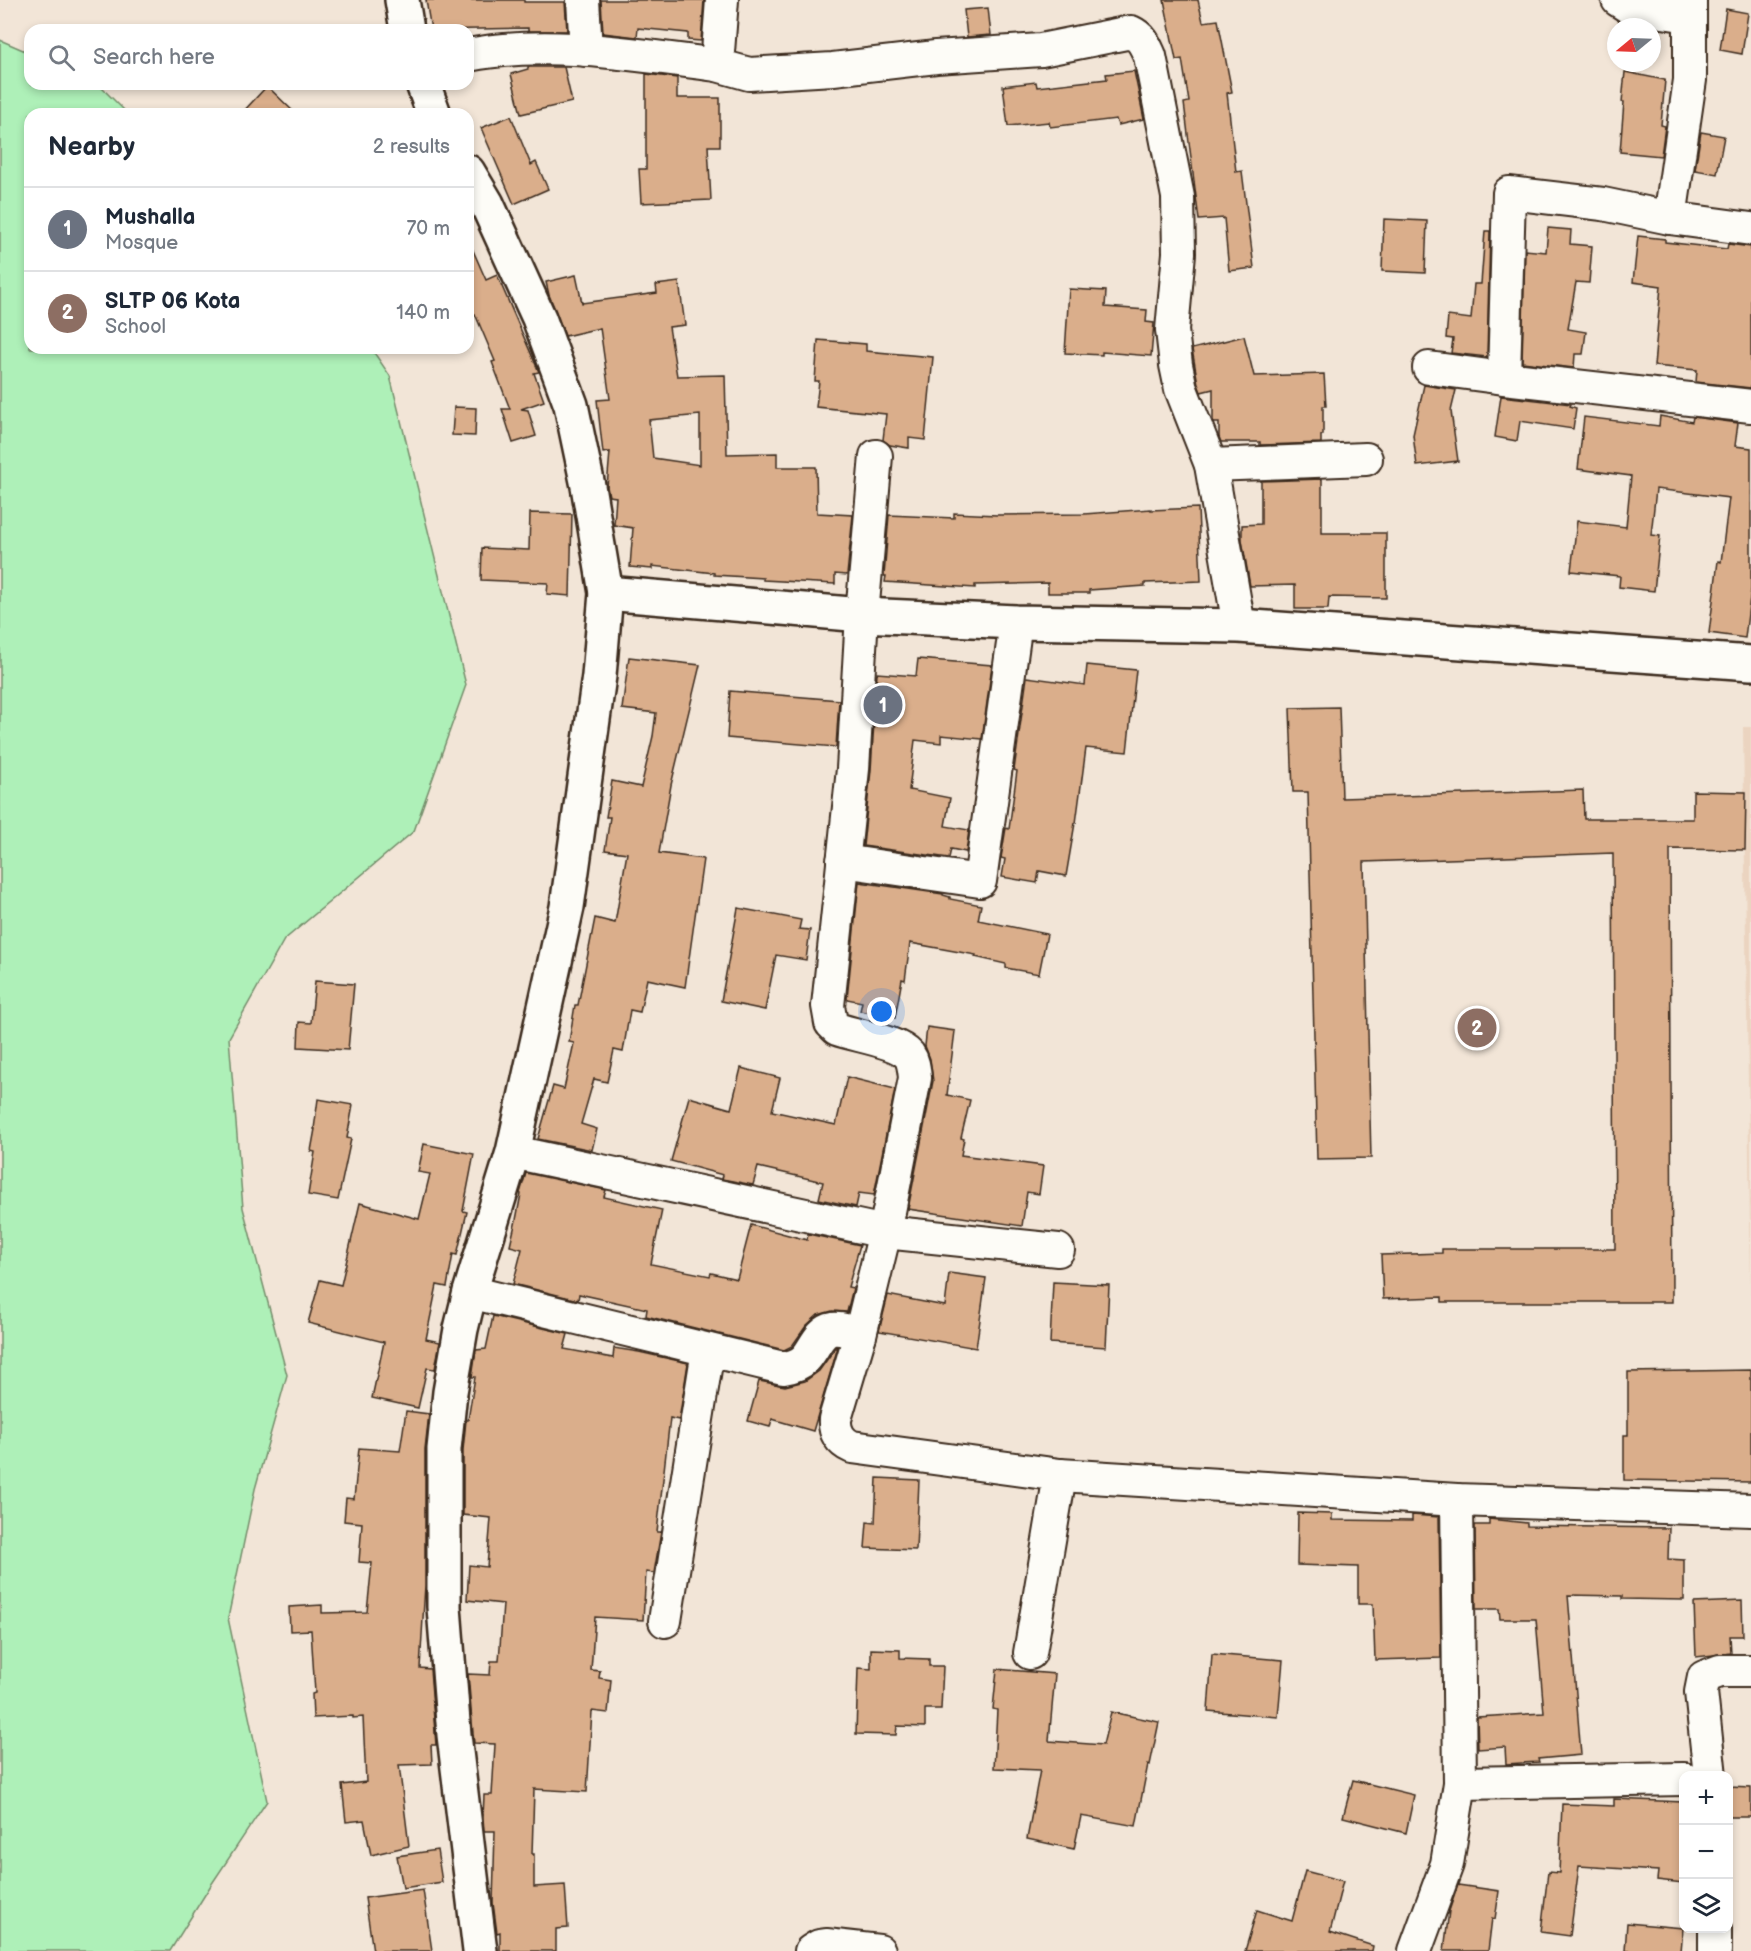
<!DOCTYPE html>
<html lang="en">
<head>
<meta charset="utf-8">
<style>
	:root { --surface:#fff; --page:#f2f2f3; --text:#1f2937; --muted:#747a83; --line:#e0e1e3; --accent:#2563eb }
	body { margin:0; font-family:"Balsamiq Sans",sans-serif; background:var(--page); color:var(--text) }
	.controls { position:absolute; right:18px; bottom:18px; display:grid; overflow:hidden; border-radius:12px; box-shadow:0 3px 9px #0003 }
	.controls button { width:54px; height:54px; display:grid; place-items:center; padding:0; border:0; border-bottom:2px solid var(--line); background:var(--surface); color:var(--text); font:30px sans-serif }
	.compass { position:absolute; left:1607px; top:18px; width:54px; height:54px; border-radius:50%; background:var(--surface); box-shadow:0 3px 9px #0003; rotate:251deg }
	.you { position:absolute; left:882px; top:1012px; width:21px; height:21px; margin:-15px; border:4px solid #fff; border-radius:50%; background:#1a73e8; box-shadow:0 0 0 9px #1a73e833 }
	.badge { display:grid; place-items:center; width:39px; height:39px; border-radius:50%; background:var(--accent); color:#fff; font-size:20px; font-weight:700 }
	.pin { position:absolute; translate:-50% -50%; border:3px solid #fff; box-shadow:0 2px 6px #0006 }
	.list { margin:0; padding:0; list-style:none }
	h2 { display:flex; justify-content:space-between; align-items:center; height:78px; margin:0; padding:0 24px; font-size:26px }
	h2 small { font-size:20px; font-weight:400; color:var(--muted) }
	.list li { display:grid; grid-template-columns:39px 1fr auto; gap:18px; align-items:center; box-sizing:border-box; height:84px; padding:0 24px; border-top:2px solid var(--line) }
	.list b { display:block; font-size:22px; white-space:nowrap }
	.list p { margin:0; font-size:20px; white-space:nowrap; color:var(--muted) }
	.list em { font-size:20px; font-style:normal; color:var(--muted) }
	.icon { flex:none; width:33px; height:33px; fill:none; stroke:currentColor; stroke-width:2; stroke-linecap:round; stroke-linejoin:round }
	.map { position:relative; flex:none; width:1751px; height:1951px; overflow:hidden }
	.search { position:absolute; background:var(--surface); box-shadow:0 3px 9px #0003; left:24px; top:24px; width:450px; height:66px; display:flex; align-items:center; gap:15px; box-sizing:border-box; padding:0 21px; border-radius:18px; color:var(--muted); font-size:22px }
	.panel { position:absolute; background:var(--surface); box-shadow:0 3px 9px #0003; left:24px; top:108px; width:450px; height:246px; border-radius:18px }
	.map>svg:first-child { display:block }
</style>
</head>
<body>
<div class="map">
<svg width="1751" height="1951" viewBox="0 0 1751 1951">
	<rect width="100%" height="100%" fill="#f2e5d7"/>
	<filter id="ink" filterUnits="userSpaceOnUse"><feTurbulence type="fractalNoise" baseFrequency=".0167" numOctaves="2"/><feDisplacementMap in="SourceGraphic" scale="12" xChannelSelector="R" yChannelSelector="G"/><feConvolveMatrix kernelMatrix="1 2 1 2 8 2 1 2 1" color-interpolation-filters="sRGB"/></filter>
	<g filter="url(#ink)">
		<!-- built -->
		<path fill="#ebd4c0" d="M 1743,727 L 1751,727 L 1751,1299 Z"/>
		<!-- green -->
		<path fill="#aef0b8" stroke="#748d6b" stroke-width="1.5" d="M 0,40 L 30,53 L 30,84 L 98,84 L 128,114 L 30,114 L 30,348 L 371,348 L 390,376 L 466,685 L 414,831 L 284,940 L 229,1038 L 243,1208 L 287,1375 L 255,1489 L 228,1618 L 267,1801 L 211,1885 L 170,1951 L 0,1951 Z"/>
		<!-- building -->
		<g fill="#daae8b" stroke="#3b2a1e" stroke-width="1.5" fill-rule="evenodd">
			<path d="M 426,0 L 524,0 L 524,2 L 565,2 L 567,31 L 528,31 L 528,28 L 431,30 Z"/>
			<path d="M 601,0 L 704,0 L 701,41 L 688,40 L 688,33 L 638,28 L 637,37 L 603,33 Z"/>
			<path d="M 1164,0 L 1198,0 L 1203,22 L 1218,20 L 1232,92 L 1227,93 L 1236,172 L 1242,171 L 1254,268 L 1229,271 L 1224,218 L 1199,220 L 1184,103 L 1189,102 L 1182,59 L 1176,60 Z"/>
			<path d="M 988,8 L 991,35 L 967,37 L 964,10 Z"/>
			<path d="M 1726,9 L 1748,13 L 1742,54 L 1720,50 Z"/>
			<path d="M 528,67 L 564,67 L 572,102 L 521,114 L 511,74 L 528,69 Z"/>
			<path d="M 1134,71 L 1144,119 L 1118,125 L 1116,119 L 1050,127 L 1049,122 L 1008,126 L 1003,86 L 1036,82 L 1037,87 L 1107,79 L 1106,74 Z"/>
			<path d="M 1625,72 L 1665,80 L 1661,125 L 1665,126 L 1661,156 L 1620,152 L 1624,102 L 1622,102 Z"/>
			<path d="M 646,74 L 677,78 L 677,98 L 720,98 L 720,146 L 708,146 L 711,200 L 641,203 L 639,169 L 646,169 Z"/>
			<path d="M 267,86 L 296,114 L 241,114 Z"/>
			<path d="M 511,116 L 531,165 L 536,162 L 548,189 L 514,204 L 481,128 Z"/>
			<path d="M 1701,132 L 1724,136 L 1717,174 L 1695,170 Z"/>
			<path d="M 1384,219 L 1427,221 L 1425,273 L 1382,271 Z"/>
			<path d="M 1548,228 L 1571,230 L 1570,244 L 1592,246 L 1589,283 L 1576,282 L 1568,329 L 1586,332 L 1583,354 L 1575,354 L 1574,368 L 1522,362 L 1525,250 L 1546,252 Z"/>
			<path d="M 1485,231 L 1490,231 L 1487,357 L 1451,353 L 1453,339 L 1446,338 L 1448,316 L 1471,319 L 1474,284 L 1481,284 Z"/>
			<path d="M 1638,236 L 1665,239 L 1665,242 L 1727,249 L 1728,244 L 1751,247 L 1751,388 L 1696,382 L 1697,370 L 1654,366 L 1661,286 L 1633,282 Z"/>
			<path d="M 468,239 L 486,280 L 497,275 L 539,372 L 534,373 L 544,401 L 521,409 L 528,410 L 536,436 L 513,443 L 502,409 L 510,409 L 492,362 L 495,361 L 475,314 L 468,317 Z"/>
			<path d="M 576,275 L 582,303 L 657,293 L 656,285 L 679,282 L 685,325 L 669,327 L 677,376 L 725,375 L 727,454 L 777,453 L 777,467 L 816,467 L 817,513 L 853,515 L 847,575 L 835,574 L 835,584 L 763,580 L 763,578 L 714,575 L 714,573 L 652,566 L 652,569 L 630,567 L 633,528 L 614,525 L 616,497 L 609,496 L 607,487 L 610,452 L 603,453 L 597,400 L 610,399 L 600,328 L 565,336 L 549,295 L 546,282 ZM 700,415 L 700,465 L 653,458 L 649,420 Z"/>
			<path d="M 1069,289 L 1106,291 L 1105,307 L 1147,310 L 1146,322 L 1154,323 L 1151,356 L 1102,352 L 1102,355 L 1065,353 Z"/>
			<path d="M 1244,336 L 1254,376 L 1324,374 L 1326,406 L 1323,406 L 1323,435 L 1321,435 L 1321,443 L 1260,445 L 1260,442 L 1221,442 L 1219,437 L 1219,423 L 1214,423 L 1213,420 L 1213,389 L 1201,392 L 1198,384 L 1192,349 Z"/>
			<path d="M 818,340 L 866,344 L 866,351 L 933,357 L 925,440 L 909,438 L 909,448 L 890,445 L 883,440 L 886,414 L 816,407 L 819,381 L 815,381 Z"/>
			<path d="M 1424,385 L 1456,390 L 1451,411 L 1458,461 L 1417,466 L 1413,435 Z"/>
			<path d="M 1501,396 L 1571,404 L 1570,406 L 1576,408 L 1573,429 L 1520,421 L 1517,441 L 1495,437 Z"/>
			<path d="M 454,407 L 476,408 L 475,436 L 452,435 Z"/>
			<path d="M 1660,416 L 1692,422 L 1693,417 L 1738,423 L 1735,446 L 1751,448 L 1751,589 L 1745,638 L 1709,633 L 1718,561 L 1721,562 L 1729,498 L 1656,489 L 1651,535 L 1660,536 L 1654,591 L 1619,587 L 1620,576 L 1571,571 L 1577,521 L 1626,527 L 1631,476 L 1578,469 L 1584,417 L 1659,426 Z"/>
			<path d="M 1322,479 L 1322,533 L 1386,533 L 1386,598 L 1329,597 L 1328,609 L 1295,609 L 1295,585 L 1250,586 L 1242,540 L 1242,525 L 1261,524 L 1261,481 Z"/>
			<path d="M 1198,508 L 1201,581 L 1145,583 L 1145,586 L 1089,590 L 1089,593 L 1048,593 L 1048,583 L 975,585 L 975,588 L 885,582 L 886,576 L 884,576 L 889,515 L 954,518 L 954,513 L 997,515 L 1084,514 L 1151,509 L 1151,510 Z"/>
			<path d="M 530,513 L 572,514 L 570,596 L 547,594 L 548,583 L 481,580 L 482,548 L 529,550 Z"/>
			<path d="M 629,657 L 700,665 L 671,785 L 659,853 L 703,859 L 685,987 L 647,979 L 640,1012 L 630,1010 L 623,1052 L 614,1050 L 607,1082 L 594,1079 L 581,1124 L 597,1129 L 592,1150 L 538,1139 L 553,1086 L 564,1089 L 574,1043 L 569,1042 L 575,1005 L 578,1005 L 595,918 L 615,923 L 627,853 L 605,850 L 610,817 L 606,817 L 612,781 L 641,787 L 653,736 L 656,713 L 622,709 Z"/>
			<path d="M 918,659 L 992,665 L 982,739 L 941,735 L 941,743 L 915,740 L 909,790 L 950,798 L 945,826 L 969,830 L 966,852 L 951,849 L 949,858 L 863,846 L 871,770 L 877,673 L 916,676 Z"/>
			<path d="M 1087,665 L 1136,670 L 1127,752 L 1086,748 L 1076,823 L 1075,823 L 1066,876 L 1039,871 L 1037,883 L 1002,877 L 1005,859 L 1001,858 L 1006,828 L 1009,829 L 1017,771 L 1014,770 L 1027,677 L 1085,685 Z"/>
			<path d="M 730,691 L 839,700 L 836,747 L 727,738 Z"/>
			<path d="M 1339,707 L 1342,798 L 1583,790 L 1584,819 L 1693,819 L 1693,791 L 1746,792 L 1745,850 L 1670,849 L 1672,1302 L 1442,1302 L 1442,1297 L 1383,1299 L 1381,1255 L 1442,1253 L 1442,1249 L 1615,1249 L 1613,853 L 1364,862 L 1371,1158 L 1317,1159 L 1308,792 L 1293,792 L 1290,708 Z"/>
			<path d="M 859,882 L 943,894 L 943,895 L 950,897 L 950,899 L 981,905 L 978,920 L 1047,934 L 1039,974 L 1006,968 L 1006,964 L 975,957 L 976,955 L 910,943 L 905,980 L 902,979 L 895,1018 L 860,1011 L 862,1002 L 847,999 Z"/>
			<path d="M 738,908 L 801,920 L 799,929 L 810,930 L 806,960 L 776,955 L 765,1010 L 721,1001 Z"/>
			<path d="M 315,981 L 354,984 L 348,1050 L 298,1047 L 299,1022 L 311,1023 Z"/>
			<path d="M 927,1027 L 955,1031 L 947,1095 L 970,1100 L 961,1138 L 964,1139 L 961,1155 L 1043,1166 L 1039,1194 L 1027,1192 L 1022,1226 L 908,1209 L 933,1081 L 930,1059 L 925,1046 Z"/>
			<path d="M 741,1068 L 780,1078 L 772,1111 L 836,1125 L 847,1077 L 895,1089 L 874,1195 L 859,1193 L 856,1207 L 819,1199 L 823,1182 L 758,1167 L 753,1185 L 722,1179 L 723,1175 L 671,1161 L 689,1097 L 731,1109 Z"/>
			<path d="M 318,1099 L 353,1105 L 347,1138 L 351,1139 L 338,1200 L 308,1195 L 315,1152 L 311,1151 L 315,1129 L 314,1129 Z"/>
			<path d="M 424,1144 L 474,1154 L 463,1211 L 467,1212 L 457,1255 L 453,1254 L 447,1287 L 437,1285 L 426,1339 L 440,1342 L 435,1369 L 427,1368 L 418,1408 L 372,1398 L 384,1342 L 308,1323 L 320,1280 L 341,1285 L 360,1203 L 419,1219 L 430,1174 L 418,1172 Z"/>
			<path d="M 526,1173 L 606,1190 L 604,1197 L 662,1210 L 651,1264 L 710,1276 L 711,1273 L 737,1279 L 751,1225 L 807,1240 L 808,1234 L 860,1245 L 848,1287 L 853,1288 L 847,1312 L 832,1311 L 818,1315 L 806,1326 L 792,1346 L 784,1350 L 646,1316 L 647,1309 L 579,1294 L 578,1300 L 513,1284 L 522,1249 L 510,1246 L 516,1220 L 521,1194 L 520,1193 Z"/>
			<path d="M 949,1273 L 986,1278 L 976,1348 L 879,1331 L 888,1295 L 945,1306 Z"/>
			<path d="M 1053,1282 L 1109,1285 L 1106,1347 L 1050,1343 Z"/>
			<path d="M 493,1316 L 568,1334 L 564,1349 L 613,1358 L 614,1348 L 639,1352 L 688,1363 L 679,1420 L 670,1418 L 657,1532 L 661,1532 L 654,1573 L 646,1572 L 643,1620 L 595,1617 L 591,1670 L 600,1671 L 599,1678 L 611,1680 L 608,1713 L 592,1711 L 587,1792 L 534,1789 L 532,1854 L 534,1854 L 534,1887 L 565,1885 L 568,1928 L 556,1929 L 556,1951 L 500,1951 L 500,1932 L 497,1933 L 493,1903 L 495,1831 L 484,1831 L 483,1818 L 484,1795 L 492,1795 L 495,1744 L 474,1743 L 473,1733 L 468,1674 L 490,1675 L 491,1661 L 499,1661 L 503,1604 L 467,1600 L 469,1565 L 487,1567 L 491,1518 L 463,1515 L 463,1450 L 466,1420 L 468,1420 L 475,1377 L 472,1377 L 476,1350 L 486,1349 Z"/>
			<path d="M 836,1347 L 838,1347 L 813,1431 L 772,1419 L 770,1427 L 748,1421 L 759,1381 L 785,1386 L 805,1381 L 819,1371 Z"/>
			<path d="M 1751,1370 L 1751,1482 L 1624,1480 L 1624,1435 L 1628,1435 L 1628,1372 Z"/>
			<path d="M 406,1411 L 429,1414 L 425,1449 L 425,1585 L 420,1668 L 430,1669 L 436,1745 L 431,1745 L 432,1764 L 399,1765 L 409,1846 L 371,1855 L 364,1820 L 346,1822 L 342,1785 L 366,1782 L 363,1717 L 353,1718 L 353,1716 L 313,1718 L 312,1694 L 315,1693 L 311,1630 L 290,1631 L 289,1607 L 322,1605 L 322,1613 L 367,1612 L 372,1563 L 359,1562 L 362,1523 L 344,1521 L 346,1498 L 354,1499 L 359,1448 L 400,1451 Z"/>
			<path d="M 877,1478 L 919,1480 L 916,1550 L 865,1548 L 867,1522 L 875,1523 Z"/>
			<path d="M 1298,1513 L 1332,1514 L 1332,1520 L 1412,1521 L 1412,1515 L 1439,1517 L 1441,1658 L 1375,1660 L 1373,1604 L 1358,1604 L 1358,1567 L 1297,1565 Z"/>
			<path d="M 1489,1519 L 1527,1523 L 1527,1526 L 1669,1528 L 1668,1559 L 1684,1560 L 1684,1600 L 1622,1599 L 1622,1596 L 1568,1595 L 1581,1755 L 1538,1759 L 1539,1762 L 1506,1764 L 1505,1747 L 1478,1749 L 1477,1717 L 1544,1713 L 1536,1619 L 1500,1619 L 1499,1609 L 1476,1609 L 1475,1525 L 1489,1525 Z"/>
			<path d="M 1742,1601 L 1743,1636 L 1730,1636 L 1731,1653 L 1696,1657 L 1694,1603 Z"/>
			<path d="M 871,1649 L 900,1650 L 900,1658 L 929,1659 L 929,1666 L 943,1666 L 941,1709 L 925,1709 L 925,1727 L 897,1726 L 896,1735 L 856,1734 L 858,1668 L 871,1669 Z"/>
			<path d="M 1212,1654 L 1283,1660 L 1278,1717 L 1208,1711 Z"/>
			<path d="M 997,1669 L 1055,1674 L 1049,1741 L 1103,1745 L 1111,1712 L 1159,1722 L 1150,1765 L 1148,1764 L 1136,1826 L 1081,1816 L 1074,1849 L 1027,1839 L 1040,1770 L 994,1768 L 997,1710 L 993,1709 Z"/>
			<path d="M 1353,1780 L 1414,1795 L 1406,1833 L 1343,1817 Z"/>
			<path d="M 1728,1787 L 1751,1788 L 1751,1817 L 1728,1817 Z"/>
			<path d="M 1614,1799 L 1683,1802 L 1683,1883 L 1657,1880 L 1658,1871 L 1579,1866 L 1570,1936 L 1541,1932 L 1548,1872 L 1559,1873 L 1562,1804 L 1614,1806 Z"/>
			<path d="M 437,1850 L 442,1882 L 403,1888 L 397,1856 Z"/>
			<path d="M 1305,1871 L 1343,1881 L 1330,1932 L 1373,1946 L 1372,1951 L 1245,1951 L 1257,1910 L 1292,1921 Z"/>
			<path d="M 1458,1885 L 1499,1891 L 1495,1919 L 1492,1918 L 1488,1951 L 1444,1951 L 1449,1911 Z"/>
			<path d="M 423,1890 L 432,1951 L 373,1951 L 365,1898 Z"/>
			<path d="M 1627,1923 L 1683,1928 L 1681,1951 L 1625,1951 Z"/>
		</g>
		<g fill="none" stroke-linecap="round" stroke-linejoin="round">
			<defs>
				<g id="street">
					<path d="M 583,0 L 586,50"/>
					<path d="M 1618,0 L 1629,7 L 1689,16"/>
					<path d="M 468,55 C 550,39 635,55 717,65 L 722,0"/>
					<path d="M 717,65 L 749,74 L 833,69 L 936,57 L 1041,50 L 1131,32 C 1142,37 1145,45 1150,56 L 1178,197 L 1179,253 L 1172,330 L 1176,365 L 1181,389 L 1211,465 L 1239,626"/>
					<path d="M 1670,218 L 1690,80 L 1690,0"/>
					<path d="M 1751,229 L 1670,218 L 1603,204 L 1509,193 L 1504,378 L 1751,406"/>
					<path d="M 1429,368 L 1504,378"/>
					<path d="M 876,456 L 862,615 L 853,769 L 828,1006 L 831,1023 L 837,1029 C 856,1036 897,1041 909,1055 C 914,1062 914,1070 915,1078 L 885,1232 L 860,1335 L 835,1419 C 834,1432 840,1442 852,1447 L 1060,1475 L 1457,1500 L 1751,1510"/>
					<path d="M 1211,465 L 1366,459"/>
					<path d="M 843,861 L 980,881 L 1016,622"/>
					<path d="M 513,1152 L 885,1232 L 1058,1250"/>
					<path d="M 470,1292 L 783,1368 C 791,1367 799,1365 805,1359 C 814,1350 819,1331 833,1329 C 842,1328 852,1332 860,1335"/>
					<path d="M 665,1621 L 708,1350"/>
					<path d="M 1030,1653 L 1060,1475"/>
					<path d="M 1710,1776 L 1701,1692 L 1704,1677 L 1720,1671 L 1751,1671"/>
					<path d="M 1460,1783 L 1684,1779"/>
					<path d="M 811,1951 L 819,1946 L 826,1945 L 879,1951"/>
					<path d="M 1415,1951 L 1447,1864 L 1460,1783 L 1457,1500"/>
					<path d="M 1715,1951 L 1715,1928"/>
				</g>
				<g id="secondary">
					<path d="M 402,0 L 407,30"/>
					<path d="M 423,84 L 434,114"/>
					<path d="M 468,172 L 487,204 L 539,318 L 571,405 L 588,486 L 606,593 L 599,676 L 567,907 L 513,1152 L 470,1292 L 461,1329 L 450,1392 L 444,1449 L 444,1607 L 454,1735 L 480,1951"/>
					<path d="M 606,593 L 862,615 L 1016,622 L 1239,626 L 1751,663"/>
				</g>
			</defs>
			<!-- street casing -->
			<use href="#street" stroke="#3b2a1e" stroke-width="36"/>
			<!-- secondary casing -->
			<use href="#secondary" stroke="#3b2a1e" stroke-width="38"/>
			<!-- street -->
			<use href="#street" stroke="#fdfcf7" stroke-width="32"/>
			<!-- secondary -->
			<use href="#secondary" stroke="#fdfcf7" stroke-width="33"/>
		</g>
	</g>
</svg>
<div class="controls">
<button>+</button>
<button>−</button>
<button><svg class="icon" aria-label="layers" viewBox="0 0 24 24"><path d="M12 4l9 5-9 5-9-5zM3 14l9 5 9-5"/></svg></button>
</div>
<svg class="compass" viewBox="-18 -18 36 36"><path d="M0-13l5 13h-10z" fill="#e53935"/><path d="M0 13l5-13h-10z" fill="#747a83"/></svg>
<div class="you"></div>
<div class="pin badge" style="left:883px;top:705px;background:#6b7280">1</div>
<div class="pin badge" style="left:1477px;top:1028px;background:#8d6e63">2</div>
<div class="search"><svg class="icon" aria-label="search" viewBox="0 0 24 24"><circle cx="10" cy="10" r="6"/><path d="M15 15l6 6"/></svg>Search here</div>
<section class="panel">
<h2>Nearby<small>2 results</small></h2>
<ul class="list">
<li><span class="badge" style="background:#6b7280">1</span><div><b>Mushalla</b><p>Mosque</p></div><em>70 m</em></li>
<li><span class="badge" style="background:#8d6e63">2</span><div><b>SLTP 06 Kota</b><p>School</p></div><em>140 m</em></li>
</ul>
</section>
</div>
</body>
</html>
